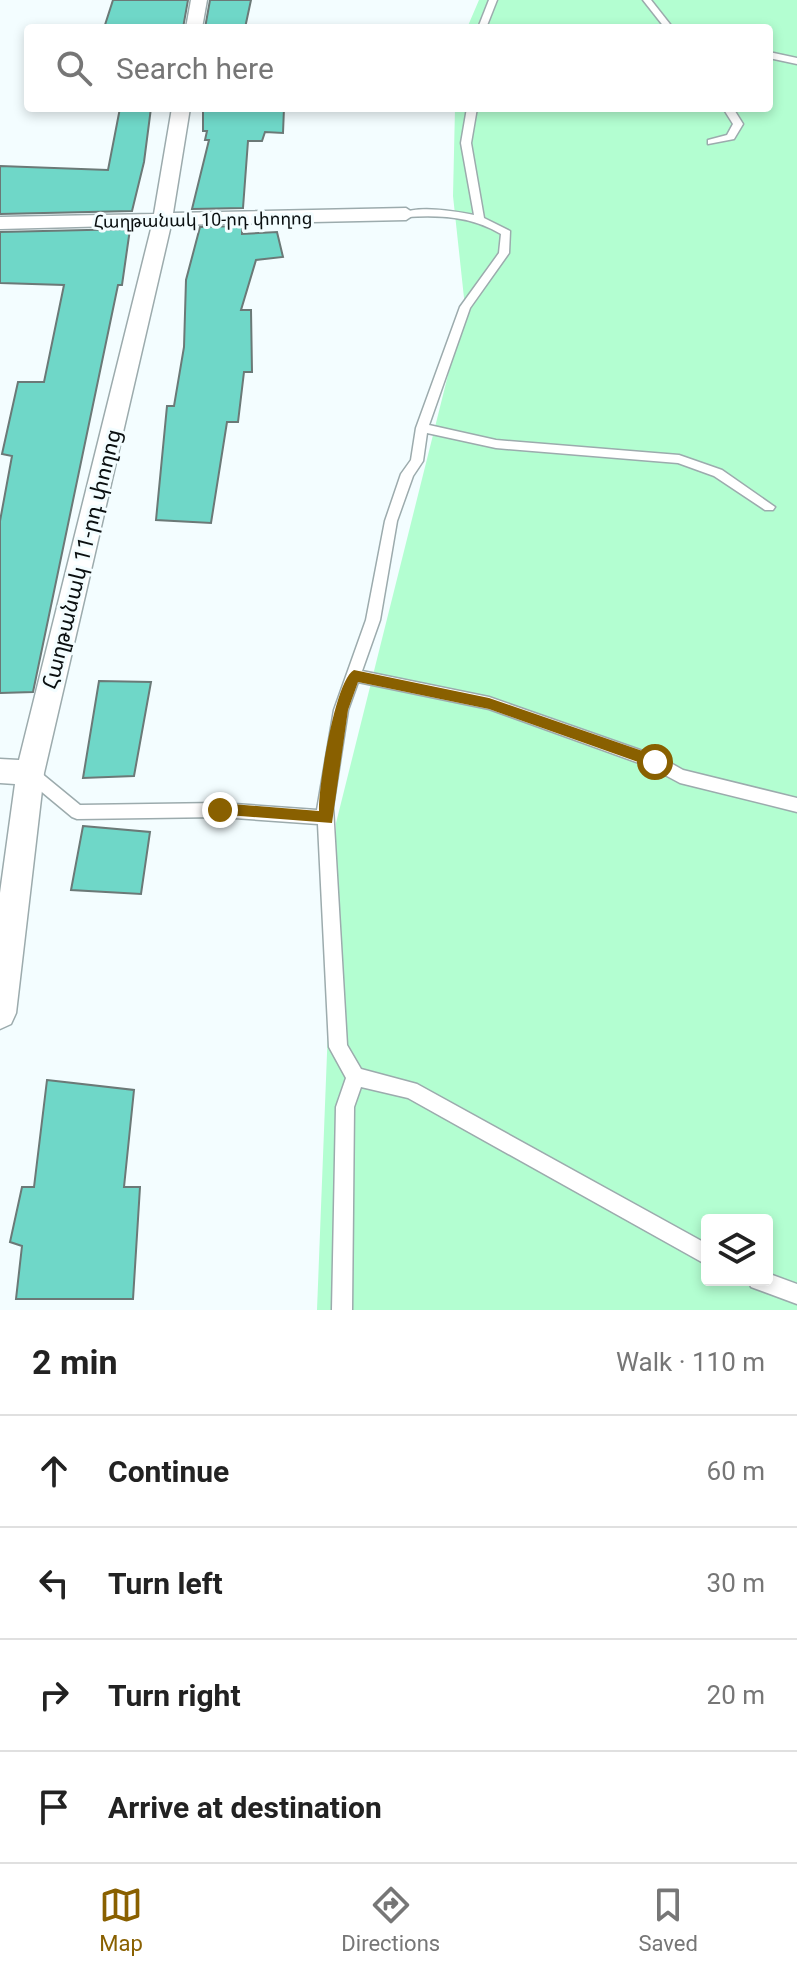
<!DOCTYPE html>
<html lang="en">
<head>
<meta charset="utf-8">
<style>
	:root { --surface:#fff; --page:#f6f6f6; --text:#222; --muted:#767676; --line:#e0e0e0; --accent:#896000 }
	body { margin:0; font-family:Roboto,"Noto Sans Armenian",sans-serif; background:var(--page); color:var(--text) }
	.controls { position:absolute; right:24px; bottom:24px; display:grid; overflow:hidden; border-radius:8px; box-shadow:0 4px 12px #0003 }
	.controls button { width:72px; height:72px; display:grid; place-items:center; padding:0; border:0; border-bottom:2px solid var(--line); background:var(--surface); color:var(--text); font:40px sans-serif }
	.stop { position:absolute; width:24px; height:24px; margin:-18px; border:6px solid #896000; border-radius:50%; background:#fff }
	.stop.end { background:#896000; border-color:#fff; box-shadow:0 2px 8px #0008 }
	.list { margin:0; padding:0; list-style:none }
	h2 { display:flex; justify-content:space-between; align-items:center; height:104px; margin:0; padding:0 32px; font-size:34px }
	h2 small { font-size:26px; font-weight:400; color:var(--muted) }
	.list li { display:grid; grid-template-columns:52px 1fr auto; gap:24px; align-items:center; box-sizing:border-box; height:112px; padding:0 32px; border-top:2px solid var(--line) }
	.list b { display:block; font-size:30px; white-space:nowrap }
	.list em { font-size:26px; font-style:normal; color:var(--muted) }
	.icon { flex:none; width:44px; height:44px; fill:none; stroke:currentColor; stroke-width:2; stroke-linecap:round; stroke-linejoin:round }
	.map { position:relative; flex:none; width:797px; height:1310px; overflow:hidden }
	.search { position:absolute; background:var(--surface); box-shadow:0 4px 12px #0003; left:24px; right:24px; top:24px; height:88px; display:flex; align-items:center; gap:20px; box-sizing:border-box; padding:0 28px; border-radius:8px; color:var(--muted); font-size:30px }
	.sheet { height:552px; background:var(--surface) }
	nav { display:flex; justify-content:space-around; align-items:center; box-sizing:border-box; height:112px; border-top:2px solid var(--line); background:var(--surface); font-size:22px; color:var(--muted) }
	nav a { display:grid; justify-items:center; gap:4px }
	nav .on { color:var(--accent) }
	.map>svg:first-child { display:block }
</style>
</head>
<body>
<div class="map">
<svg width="797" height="1310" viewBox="0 0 797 1310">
	<rect width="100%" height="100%" fill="#f3fdff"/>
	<!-- green -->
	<path fill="#b3fed1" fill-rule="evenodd" d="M 479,0 L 797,0 L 797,1310 L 317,1310 L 336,823 L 465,307 L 453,196 L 455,108 L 769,108 L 769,28 L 467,28 ZM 707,1220 L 767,1220 L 767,1280 L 707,1280 Z"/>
	<!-- building -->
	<g fill="#6fd7c8" stroke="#6b7977" stroke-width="2">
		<path d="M 113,0 L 188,0 L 183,28 L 104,28 Z"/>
		<path d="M 210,0 L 251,0 L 245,28 L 205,28 Z"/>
		<path d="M 120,108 L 151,108 L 144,162 L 132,211 L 0,214 L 0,166 L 108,170 Z"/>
		<path d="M 203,108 L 284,108 L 283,133 L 265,132 L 262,141 L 248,141 L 243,208 L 192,209 L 209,140 L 205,140 L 207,131 L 203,131 Z"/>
		<path d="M 242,226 L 242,234 L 277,232 L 283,257 L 256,260 L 241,310 L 251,310 L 252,372 L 244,372 L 238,422 L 227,422 L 211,523 L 156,520 L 167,406 L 174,406 L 184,347 L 186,280 L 200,227 Z"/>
		<path d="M 130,229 L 122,285 L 118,285 L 33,692 L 0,693 L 0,521 L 12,456 L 2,454 L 18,382 L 44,382 L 64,285 L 0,283 L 0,232 Z"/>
		<path d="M 99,681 L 151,682 L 134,776 L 83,778 Z"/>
		<path d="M 83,826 L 150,832 L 141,894 L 71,890 Z"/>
		<path d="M 47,1080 L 134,1090 L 124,1187 L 140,1187 L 133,1299 L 16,1299 L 22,1246 L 10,1242 L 22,1187 L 34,1187 Z"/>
	</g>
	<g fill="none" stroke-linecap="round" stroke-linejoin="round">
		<defs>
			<g id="lane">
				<path d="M 489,0 L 497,0 L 486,28 L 478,28 Z"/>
				<path d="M 643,0 L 651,0 L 673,28 L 665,28 Z"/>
				<path d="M 769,52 L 797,58 L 797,64 L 769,58 Z"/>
				<path d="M 467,108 L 477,108 L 471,143 L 484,218 L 510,231 L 509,253 L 470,308 L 429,425 L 496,440 L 679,455 L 722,470 L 775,507 L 773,510 L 765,510 L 714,476 L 678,463 L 496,448 L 427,433 L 423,461 L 413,476 L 397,521 L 380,620 L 362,671 L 489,697 L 660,757 L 683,770 L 797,798 L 797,812 L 680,783 L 650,767 L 489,709 L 358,682 L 348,710 L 333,807 L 347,1045 L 361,1069 L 417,1084 L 707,1244 L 707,1265 L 408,1098 L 361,1087 L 354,1107 L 352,1310 L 332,1310 L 336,1107 L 346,1078 L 329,1047 L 318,824 L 220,817 L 77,819 L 72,817 L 25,778 L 22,773 L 25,768 L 30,766 L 35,768 L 80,805 L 220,803 L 317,810 L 334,710 L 366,620 L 385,521 L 401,474 L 411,460 L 416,428 L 460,307 L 499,253 L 501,234 C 471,216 440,215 406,217 L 401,214 C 417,205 455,211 474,215 L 461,143 Z"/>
				<path d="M 723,108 L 733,108 L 743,124 L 734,139 L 708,144 L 708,140 L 727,135 L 733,124 Z"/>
				<path d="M 767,1273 L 797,1284 L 797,1304 L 751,1287 L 748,1280 L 767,1280 Z"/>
			</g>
			<g id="street">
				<path d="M 191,0 L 207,0 L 202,28 L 186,28 Z"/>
				<path d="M 172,108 L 190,108 L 173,213 L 406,208 L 415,214 L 406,220 L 171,225 L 44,773 L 16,1013 L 11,1024 L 0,1029 L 0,893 L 15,784 L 0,783 L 0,759 L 19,760 L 152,225 L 0,229 L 0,217 L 154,214 Z"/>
			</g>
		</defs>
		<!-- lane casing -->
		<use href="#lane" stroke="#9cabad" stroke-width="3"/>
		<!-- street casing -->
		<use href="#street" stroke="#9cabad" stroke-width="3"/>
		<!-- lane -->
		<use href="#lane" fill="#fff" fill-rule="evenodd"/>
		<!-- street -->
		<use href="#street" fill="#fff" fill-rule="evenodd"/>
	</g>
	<!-- route -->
	<path fill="#896000" d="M 354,670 L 489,698 L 660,757 L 662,762 L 655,768 L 489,709 L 358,682 L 348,710 L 332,823 L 215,814 L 215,805 L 220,803 L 319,811 C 318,788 335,680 354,670 Z"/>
	<g text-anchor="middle" stroke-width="6" stroke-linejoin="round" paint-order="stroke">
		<!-- far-street labels -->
		<g font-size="18" fill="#0a0f10" stroke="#f3fdff">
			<text transform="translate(203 220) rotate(-1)" y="6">Հաղթանակ 10-րդ փողոց</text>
		</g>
		<!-- street labels -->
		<g font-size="22" fill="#0a0f10" stroke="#f3fdff">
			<text transform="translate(81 559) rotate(-76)" y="8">Հաղթանակ 11-րդ փողոց</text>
		</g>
	</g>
</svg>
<div class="controls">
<button><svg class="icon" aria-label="layers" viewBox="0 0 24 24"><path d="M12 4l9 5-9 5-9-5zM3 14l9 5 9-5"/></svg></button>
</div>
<div class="stop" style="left:655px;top:762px"></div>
<div class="stop end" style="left:220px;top:810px"></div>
<div class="search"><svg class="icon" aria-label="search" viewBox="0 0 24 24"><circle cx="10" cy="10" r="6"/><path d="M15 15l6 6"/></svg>Search here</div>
</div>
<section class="sheet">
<h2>2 min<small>Walk · 110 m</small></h2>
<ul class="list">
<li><svg class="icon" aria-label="ahead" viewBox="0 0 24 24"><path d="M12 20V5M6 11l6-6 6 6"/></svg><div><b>Continue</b></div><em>60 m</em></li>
<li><svg class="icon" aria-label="left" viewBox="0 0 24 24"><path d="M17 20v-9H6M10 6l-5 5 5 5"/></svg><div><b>Turn left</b></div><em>30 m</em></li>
<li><svg class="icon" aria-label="right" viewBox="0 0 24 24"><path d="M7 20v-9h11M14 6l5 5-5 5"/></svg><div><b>Turn right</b></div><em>20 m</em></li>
<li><svg class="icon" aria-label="arrive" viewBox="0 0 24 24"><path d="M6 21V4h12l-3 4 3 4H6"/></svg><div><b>Arrive at destination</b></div></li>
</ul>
</section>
<nav>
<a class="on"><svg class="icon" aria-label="map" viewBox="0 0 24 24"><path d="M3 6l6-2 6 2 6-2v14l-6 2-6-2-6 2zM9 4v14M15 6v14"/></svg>Map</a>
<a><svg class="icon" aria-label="directions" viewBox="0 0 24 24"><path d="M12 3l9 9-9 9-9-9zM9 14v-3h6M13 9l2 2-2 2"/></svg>Directions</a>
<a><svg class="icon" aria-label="saved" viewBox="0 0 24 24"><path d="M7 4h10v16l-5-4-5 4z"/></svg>Saved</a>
</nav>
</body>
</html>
